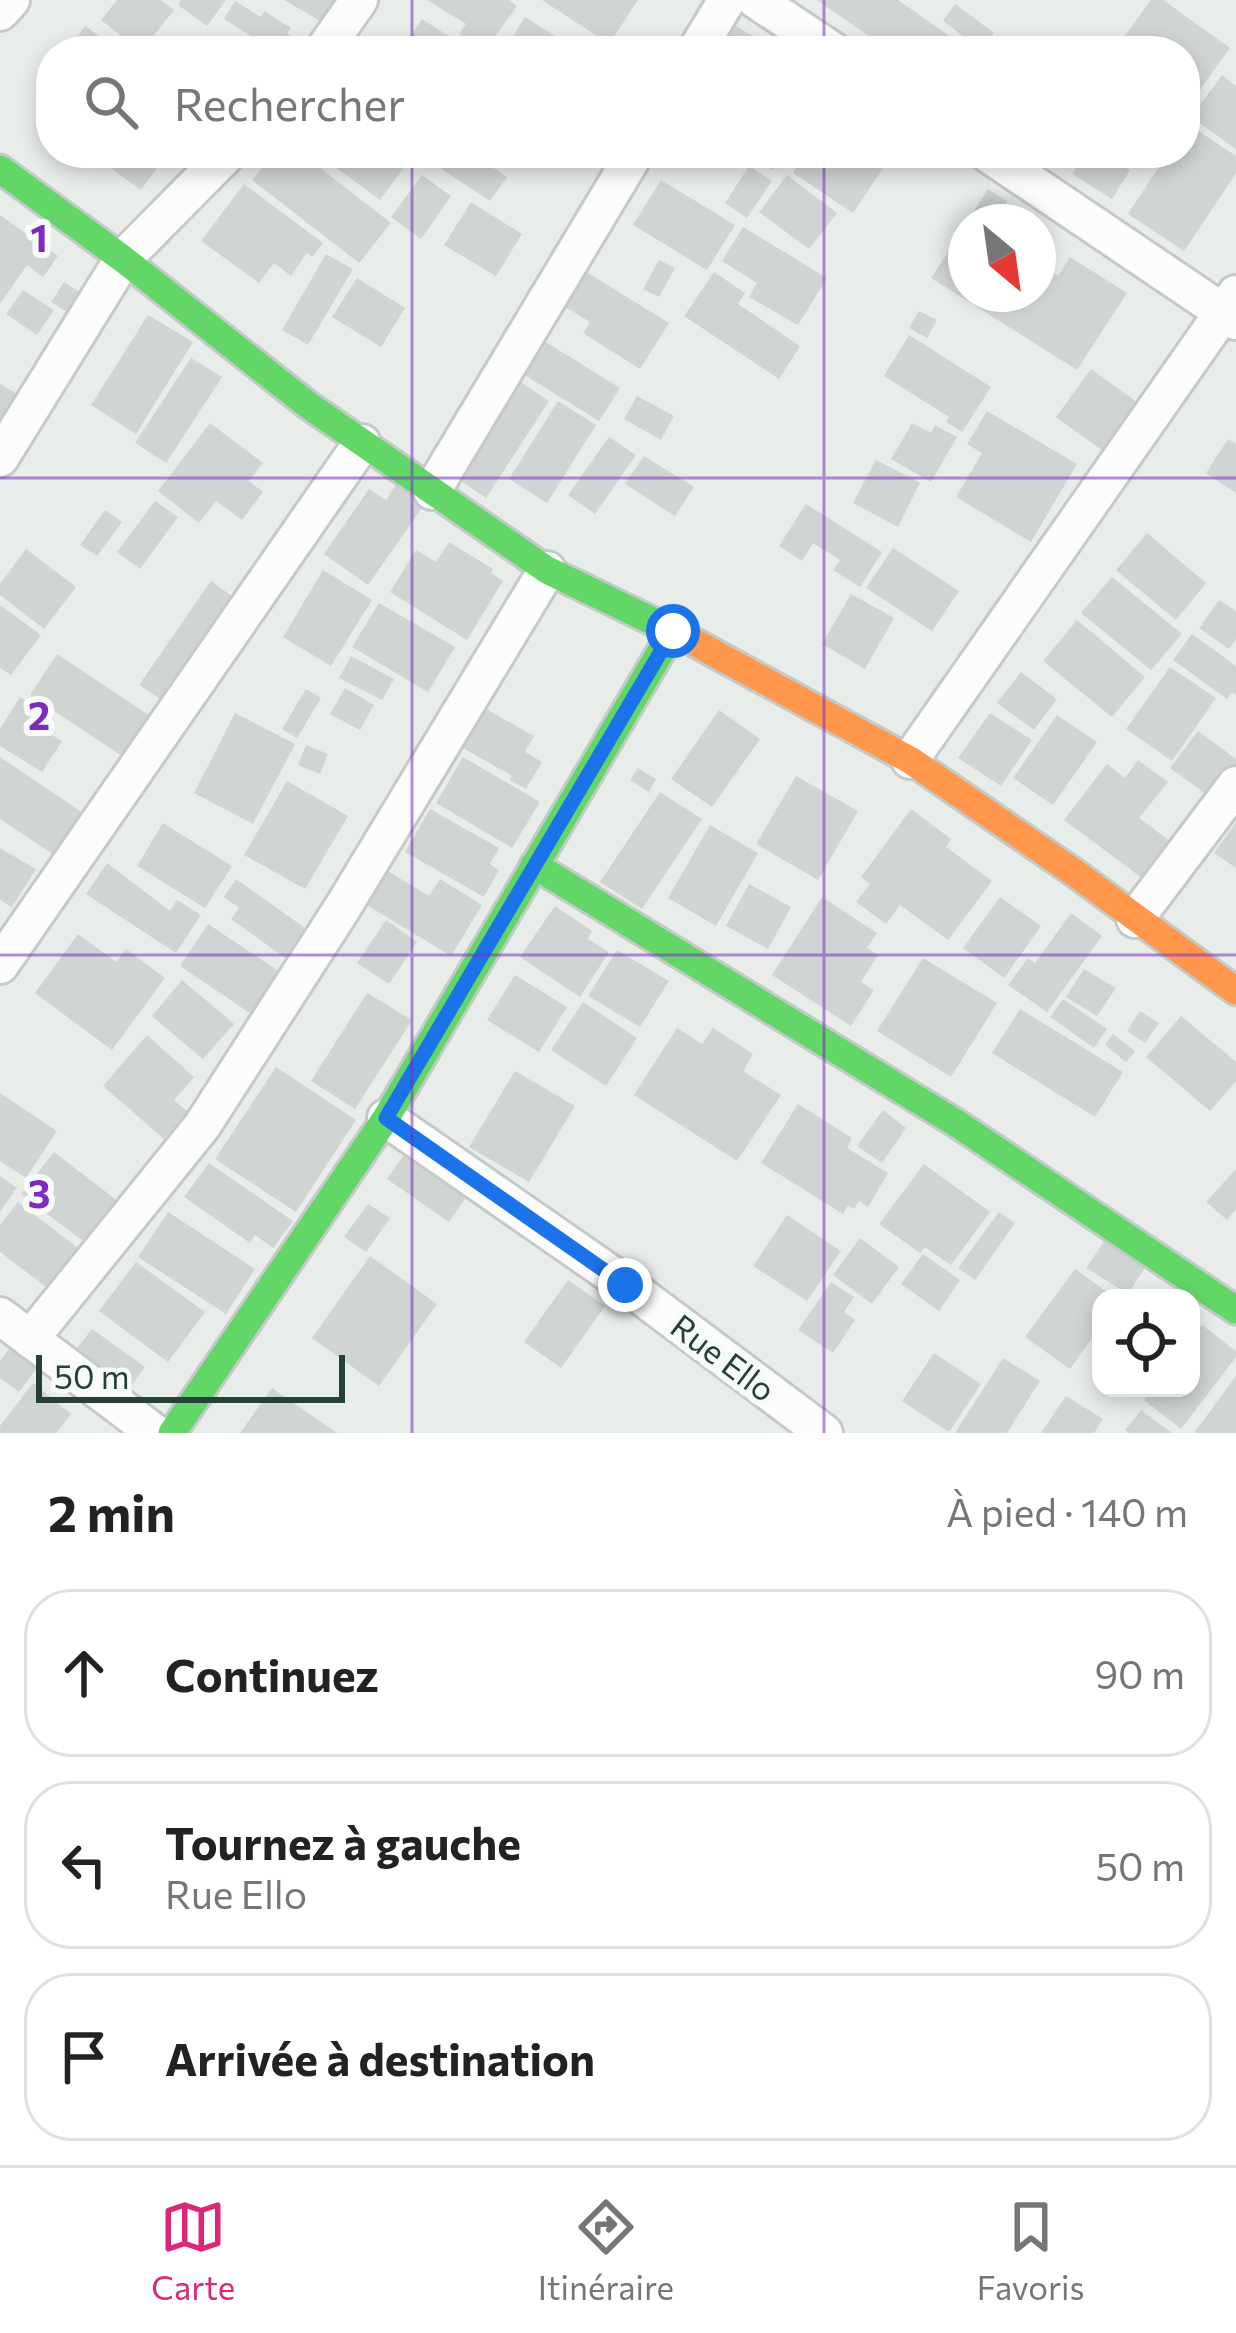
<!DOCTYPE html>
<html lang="fr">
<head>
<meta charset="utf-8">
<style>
	:root { --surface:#fff; --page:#f6f6f6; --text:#222; --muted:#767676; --line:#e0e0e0; --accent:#db2777 }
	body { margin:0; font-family:Commissioner,sans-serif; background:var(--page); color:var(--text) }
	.controls { position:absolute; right:36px; bottom:36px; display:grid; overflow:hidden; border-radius:24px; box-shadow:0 6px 18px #0003 }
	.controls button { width:108px; height:108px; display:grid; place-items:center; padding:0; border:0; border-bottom:3px solid var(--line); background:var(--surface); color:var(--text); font:60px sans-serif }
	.compass { position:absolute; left:948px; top:204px; width:108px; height:108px; border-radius:50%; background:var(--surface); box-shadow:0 6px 18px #0003; rotate:151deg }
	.scale { position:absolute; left:36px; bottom:30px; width:309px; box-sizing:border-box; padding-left:12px; border:6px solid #254136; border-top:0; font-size:33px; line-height:42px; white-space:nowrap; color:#254136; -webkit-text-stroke:9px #f7fbf8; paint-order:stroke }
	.stop { position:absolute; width:36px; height:36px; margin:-27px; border:9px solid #1a73e8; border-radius:50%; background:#fff }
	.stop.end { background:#1a73e8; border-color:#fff; box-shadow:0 3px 12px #0008 }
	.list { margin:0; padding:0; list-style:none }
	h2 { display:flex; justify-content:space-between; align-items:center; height:156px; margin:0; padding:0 48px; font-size:51px }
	h2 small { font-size:39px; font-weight:400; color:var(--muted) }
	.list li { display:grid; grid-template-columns:78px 1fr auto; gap:36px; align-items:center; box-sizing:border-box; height:168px; margin:0 24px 24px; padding:0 24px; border:3px solid var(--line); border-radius:48px }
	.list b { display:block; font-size:45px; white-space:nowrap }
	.list p { margin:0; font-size:39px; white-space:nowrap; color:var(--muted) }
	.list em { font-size:39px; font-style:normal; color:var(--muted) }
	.icon { flex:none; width:66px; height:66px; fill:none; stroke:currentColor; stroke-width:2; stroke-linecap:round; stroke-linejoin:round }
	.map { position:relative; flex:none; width:1236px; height:1433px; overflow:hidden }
	.search { position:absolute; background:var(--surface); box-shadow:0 6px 18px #0003; left:36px; right:36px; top:36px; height:132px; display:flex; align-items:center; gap:30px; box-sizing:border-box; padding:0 42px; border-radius:48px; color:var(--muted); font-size:45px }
	.sheet { height:732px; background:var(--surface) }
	nav { display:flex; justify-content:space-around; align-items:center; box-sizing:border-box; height:168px; border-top:3px solid var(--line); background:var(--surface); font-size:33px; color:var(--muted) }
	nav a { display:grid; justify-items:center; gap:6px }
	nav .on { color:var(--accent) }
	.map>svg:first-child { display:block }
</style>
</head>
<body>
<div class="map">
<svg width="1236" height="1433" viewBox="0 0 1236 1433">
	<rect width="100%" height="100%" fill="#e8edea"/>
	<!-- building -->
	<g fill="#d0d5d3">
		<path d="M 117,0 L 161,0 L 174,10 L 141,51 L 101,20 Z"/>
		<path d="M 181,0 L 226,0 L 207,26 L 178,5 Z"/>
		<path d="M 284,0 L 344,0 L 329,26 Z"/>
		<path d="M 427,0 L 509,0 L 517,6 L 485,51 L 459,34 L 466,24 Z"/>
		<path d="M 542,0 L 638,0 L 609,44 Z"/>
		<path d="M 817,0 L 898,0 L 971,51 L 890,51 Z"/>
		<path d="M 1151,0 L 1163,0 L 1230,48 L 1196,95 L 1185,87 L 1185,51 L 1134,51 L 1121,41 Z"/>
		<path d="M 235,1 L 261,17 L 264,11 L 291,28 L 287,33 L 296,39 L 288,51 L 274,51 L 224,19 Z"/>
		<path d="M 955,4 L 994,33 L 981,50 L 943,21 Z"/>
		<path d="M 525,17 L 579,51 L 504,51 Z"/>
		<path d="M 422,19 L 472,51 L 401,51 Z"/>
		<path d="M 730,22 L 759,40 L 752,51 L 733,51 L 718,42 Z"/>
		<path d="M 85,26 L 121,51 L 82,51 L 72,44 Z"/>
		<path d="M 1222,75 L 1236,86 L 1236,149 L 1191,117 Z"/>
		<path d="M 1188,124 L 1236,156 L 1236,173 L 1184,251 L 1128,214 L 1168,153 L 1185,153 Z"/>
		<path d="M 90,153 L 168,153 L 141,190 Z"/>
		<path d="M 274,153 L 301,153 L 391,223 L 359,263 L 252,180 Z"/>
		<path d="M 316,153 L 405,153 L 411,158 L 380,200 Z"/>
		<path d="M 442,153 L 471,153 L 507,177 L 490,201 L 434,164 Z"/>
		<path d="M 747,153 L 783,153 L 772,170 Z"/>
		<path d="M 806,153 L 875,153 L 888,161 L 853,213 L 793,173 Z"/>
		<path d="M 1085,153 L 1103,153 L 1130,170 L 1112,199 L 1072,174 Z"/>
		<path d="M 749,166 L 772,181 L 747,218 L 725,203 Z"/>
		<path d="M 422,175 L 451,196 L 421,239 L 391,217 Z"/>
		<path d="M 787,175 L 837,213 L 809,249 L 759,212 Z"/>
		<path d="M 661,180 L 735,225 L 707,270 L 633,225 Z"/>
		<path d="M 244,184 L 323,243 L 312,257 L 307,253 L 291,276 L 274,263 L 259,283 L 201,241 Z"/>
		<path d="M 988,189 L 1007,201 L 994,222 L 967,222 Z"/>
		<path d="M 471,202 L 522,234 L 496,276 L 444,245 Z"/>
		<path d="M 0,215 L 58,256 L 43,277 L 27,265 L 0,304 Z"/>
		<path d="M 966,224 L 966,294 L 1038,294 L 1038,263 L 1058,276 L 1070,257 L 1127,293 L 1077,370 L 931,278 Z"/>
		<path d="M 743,227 L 827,278 L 798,325 L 749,297 L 757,283 L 722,261 Z"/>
		<path d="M 326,254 L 353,269 L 308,345 L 282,330 Z"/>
		<path d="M 659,260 L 675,268 L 659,297 L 643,289 Z"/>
		<path d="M 580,268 L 669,323 L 640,369 L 583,333 L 590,322 L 559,303 Z"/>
		<path d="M 714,272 L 745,293 L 738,304 L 800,346 L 779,379 L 684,316 Z"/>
		<path d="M 357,278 L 405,308 L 381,347 L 332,317 Z"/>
		<path d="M 64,282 L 84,295 L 72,315 L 51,302 Z"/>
		<path d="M 23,290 L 54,310 L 37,335 L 6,314 Z"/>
		<path d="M 919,311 L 937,320 L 927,338 L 909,328 Z"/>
		<path d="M 148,315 L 193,342 L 136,434 L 91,405 Z"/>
		<path d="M 909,335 L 991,387 L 962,432 L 946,422 L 949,417 L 884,376 Z"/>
		<path d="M 536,336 L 620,388 L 599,421 L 515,369 Z"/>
		<path d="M 191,358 L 222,377 L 166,463 L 135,443 Z"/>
		<path d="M 1091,369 L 1141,405 L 1106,453 L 1056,417 Z"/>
		<path d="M 513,377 L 549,401 L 486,498 L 449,473 Z"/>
		<path d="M 0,384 L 21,396 L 0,433 Z"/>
		<path d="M 637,396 L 674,416 L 661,440 L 624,419 Z"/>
		<path d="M 558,401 L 596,425 L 547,503 L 509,479 Z"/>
		<path d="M 987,411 L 1077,464 L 1031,542 L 956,497 L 982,453 L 967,444 Z"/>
		<path d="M 210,423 L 263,463 L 249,481 L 263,492 L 242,520 L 216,501 L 199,523 L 158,491 Z"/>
		<path d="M 912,423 L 931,433 L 935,425 L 957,437 L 931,482 L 891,459 Z"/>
		<path d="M 609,437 L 636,455 L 595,514 L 568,495 Z"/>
		<path d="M 1228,439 L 1236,444 L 1236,493 L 1206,473 Z"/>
		<path d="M 644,456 L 694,487 L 675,516 L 625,484 Z"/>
		<path d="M 876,460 L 920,483 L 898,527 L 853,503 Z"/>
		<path d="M 396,485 L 424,505 L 368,585 L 324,554 L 369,489 L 386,500 Z"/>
		<path d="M 155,501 L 178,517 L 140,569 L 117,552 Z"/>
		<path d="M 806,504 L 882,552 L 860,587 L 833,570 L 840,560 L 813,543 L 802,561 L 779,546 Z"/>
		<path d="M 105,510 L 122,522 L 97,556 L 80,545 Z"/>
		<path d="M 1147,533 L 1206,583 L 1176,620 L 1116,570 Z"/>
		<path d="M 449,542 L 493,569 L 491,573 L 503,581 L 467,640 L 390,592 L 416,550 L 436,562 Z"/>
		<path d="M 893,548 L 959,591 L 932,631 L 866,588 Z"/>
		<path d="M 26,549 L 76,587 L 44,629 L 0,595 L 0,584 Z"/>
		<path d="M 323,570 L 372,600 L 331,666 L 283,637 Z"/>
		<path d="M 1112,577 L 1182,634 L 1151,670 L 1081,613 Z"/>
		<path d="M 211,581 L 236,599 L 165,702 L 139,685 Z"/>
		<path d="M 851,594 L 894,618 L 865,669 L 822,644 Z"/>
		<path d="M 1219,600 L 1236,611 L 1236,639 L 1229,649 L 1199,628 Z"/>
		<path d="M 379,603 L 455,647 L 428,692 L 352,647 Z"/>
		<path d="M 0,605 L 41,635 L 11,675 L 0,668 Z"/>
		<path d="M 1077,620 L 1145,677 L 1112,717 L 1043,661 Z"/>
		<path d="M 1192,634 L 1236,666 L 1236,695 L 1232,692 L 1227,699 L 1173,660 Z"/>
		<path d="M 57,654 L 150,716 L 122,756 L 30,695 Z"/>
		<path d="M 351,656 L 394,679 L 382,700 L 339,678 Z"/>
		<path d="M 1170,667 L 1216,698 L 1172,761 L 1126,729 Z"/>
		<path d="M 1021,672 L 1057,699 L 1034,730 L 997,703 Z"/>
		<path d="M 345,688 L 374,705 L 360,730 L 330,714 Z"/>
		<path d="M 306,689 L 321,698 L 297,738 L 282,729 Z"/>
		<path d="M 20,697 L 47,713 L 38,727 L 62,741 L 42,772 L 0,746 L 0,729 Z"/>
		<path d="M 479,705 L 534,736 L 525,752 L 542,762 L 526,789 L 510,780 L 512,776 L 456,744 Z"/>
		<path d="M 719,710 L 760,739 L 712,807 L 671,779 Z"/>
		<path d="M 235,713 L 295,744 L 253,824 L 194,793 Z"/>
		<path d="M 990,713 L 1032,740 L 1001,786 L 958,758 Z"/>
		<path d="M 1057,715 L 1097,742 L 1053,805 L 1013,778 Z"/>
		<path d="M 1198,731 L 1236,759 L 1236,775 L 1217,802 L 1170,768 Z"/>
		<path d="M 306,745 L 328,754 L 320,774 L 298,765 Z"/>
		<path d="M 0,757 L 83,813 L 54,855 L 0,819 Z"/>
		<path d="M 463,757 L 540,802 L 512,848 L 436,803 Z"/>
		<path d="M 1138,760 L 1168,782 L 1139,818 L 1174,844 L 1146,881 L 1064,820 L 1107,764 L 1125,778 Z"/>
		<path d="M 638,768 L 656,779 L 649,792 L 630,780 Z"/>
		<path d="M 796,776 L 858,811 L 818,880 L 756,844 Z"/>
		<path d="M 287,781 L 348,816 L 305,889 L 244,855 Z"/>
		<path d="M 660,792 L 702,819 L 642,909 L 600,882 Z"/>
		<path d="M 430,809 L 499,848 L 490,864 L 499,870 L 484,897 L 405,852 Z"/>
		<path d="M 911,809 L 951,839 L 946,847 L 992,881 L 948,940 L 900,905 L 886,924 L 856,902 L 870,884 L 861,877 Z"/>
		<path d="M 1236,822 L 1236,868 L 1214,853 Z"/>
		<path d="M 163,823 L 232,866 L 205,908 L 137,866 Z"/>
		<path d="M 710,825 L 758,853 L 716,926 L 668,898 Z"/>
		<path d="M 0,848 L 36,869 L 12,907 L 0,900 Z"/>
		<path d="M 107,863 L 170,911 L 177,900 L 201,915 L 176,953 L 86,894 Z"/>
		<path d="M 386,870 L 429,896 L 440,879 L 482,905 L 451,956 L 365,904 Z"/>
		<path d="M 236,879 L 312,933 L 291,962 L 231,919 L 239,908 L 224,897 Z"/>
		<path d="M 749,884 L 791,907 L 768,949 L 726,926 Z"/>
		<path d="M 822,897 L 877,933 L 867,948 L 878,955 L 861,982 L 874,990 L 851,1026 L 772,975 Z"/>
		<path d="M 1000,897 L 1041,926 L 1004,978 L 963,948 Z"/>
		<path d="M 555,906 L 592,931 L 588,939 L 609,952 L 580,997 L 520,957 Z"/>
		<path d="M 1071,913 L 1102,936 L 1047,1012 L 1008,985 L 1028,958 L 1035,963 Z"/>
		<path d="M 386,920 L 417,942 L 389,984 L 357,963 Z"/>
		<path d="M 208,924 L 289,978 L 260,1020 L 180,966 Z"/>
		<path d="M 78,934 L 116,962 L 126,949 L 165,978 L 112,1050 L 35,993 Z"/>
		<path d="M 617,950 L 669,981 L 640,1027 L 588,996 Z"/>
		<path d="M 923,958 L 997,1003 L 951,1077 L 877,1031 Z"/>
		<path d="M 1084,969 L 1116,988 L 1097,1016 L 1066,997 Z"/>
		<path d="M 515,975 L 567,1007 L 539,1052 L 487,1020 Z"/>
		<path d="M 182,980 L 234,1024 L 203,1059 L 152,1016 Z"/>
		<path d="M 367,993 L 412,1020 L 355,1109 L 311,1081 Z"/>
		<path d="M 1063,999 L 1107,1029 L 1094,1048 L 1050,1017 Z"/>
		<path d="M 583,1002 L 637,1038 L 606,1086 L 551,1050 Z"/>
		<path d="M 1020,1009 L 1123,1072 L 1095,1117 L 992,1053 Z"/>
		<path d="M 1140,1011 L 1159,1023 L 1145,1043 L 1127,1031 Z"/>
		<path d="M 1181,1016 L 1236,1062 L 1236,1081 L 1210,1111 L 1146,1057 Z"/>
		<path d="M 677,1028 L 702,1044 L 713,1028 L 753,1054 L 743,1071 L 781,1095 L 737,1161 L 634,1095 Z"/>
		<path d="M 1113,1034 L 1135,1051 L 1126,1062 L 1105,1045 Z"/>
		<path d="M 147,1035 L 194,1077 L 174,1100 L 188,1112 L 164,1139 L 103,1086 Z"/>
		<path d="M 276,1067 L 356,1120 L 296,1212 L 215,1159 Z"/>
		<path d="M 515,1071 L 575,1106 L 529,1182 L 469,1147 Z"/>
		<path d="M 0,1093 L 57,1131 L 26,1178 L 0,1161 Z"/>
		<path d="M 798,1104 L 852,1138 L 847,1148 L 888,1173 L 868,1207 L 859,1201 L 854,1209 L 848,1205 L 843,1214 L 761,1163 Z"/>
		<path d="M 883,1110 L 906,1128 L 882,1163 L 857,1146 Z"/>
		<path d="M 54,1152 L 119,1202 L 87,1244 L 21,1194 Z"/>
		<path d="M 405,1153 L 467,1196 L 449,1222 L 387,1179 Z"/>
		<path d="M 209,1163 L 293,1221 L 273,1248 L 255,1235 L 250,1243 L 184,1197 Z"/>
		<path d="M 924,1164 L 990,1212 L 951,1265 L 925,1247 L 920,1253 L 879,1224 Z"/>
		<path d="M 1236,1169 L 1236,1209 L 1227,1220 L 1206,1202 Z"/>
		<path d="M 0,1176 L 17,1188 L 0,1212 Z"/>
		<path d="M 18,1202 L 83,1252 L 53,1292 L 0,1252 L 0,1225 Z"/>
		<path d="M 368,1204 L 390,1218 L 366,1252 L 344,1237 Z"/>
		<path d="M 168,1212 L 255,1269 L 226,1314 L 138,1257 Z"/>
		<path d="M 999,1212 L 1015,1223 L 975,1280 L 958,1268 Z"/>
		<path d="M 787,1215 L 841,1251 L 807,1301 L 753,1266 Z"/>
		<path d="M 860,1238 L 899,1267 L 872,1304 L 833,1275 Z"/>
		<path d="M 1105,1240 L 1146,1266 L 1128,1294 L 1086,1268 Z"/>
		<path d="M 923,1254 L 960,1280 L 939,1311 L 901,1284 Z"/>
		<path d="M 370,1256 L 437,1304 L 379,1386 L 312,1338 Z"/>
		<path d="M 136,1262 L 205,1312 L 168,1362 L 99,1311 Z"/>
		<path d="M 1075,1269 L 1116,1298 L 1101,1298 L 1101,1325 L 1070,1369 L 1025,1337 Z"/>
		<path d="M 568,1280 L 605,1306 L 561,1368 L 524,1342 Z"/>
		<path d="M 831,1282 L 854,1297 L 844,1312 L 855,1320 L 833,1353 L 798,1330 Z"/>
		<path d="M 1202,1325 L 1236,1351 L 1236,1357 L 1181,1429 L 1144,1400 L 1154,1388 L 1191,1388 L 1191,1340 Z"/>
		<path d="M 92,1329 L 145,1367 L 127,1391 L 74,1352 Z"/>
		<path d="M 16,1339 L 44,1359 L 19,1392 L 0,1378 L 0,1361 Z"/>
		<path d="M 934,1353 L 981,1384 L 949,1432 L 902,1401 Z"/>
		<path d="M 1003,1358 L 1040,1381 L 1007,1433 L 955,1433 Z"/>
		<path d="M 1236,1376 L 1236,1433 L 1194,1433 Z"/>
		<path d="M 33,1383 L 71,1414 L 56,1433 L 0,1433 L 0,1426 Z"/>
		<path d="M 272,1388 L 337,1433 L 240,1433 Z"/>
		<path d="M 1066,1396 L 1103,1419 L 1094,1433 L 1041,1433 Z"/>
		<path d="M 1141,1410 L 1172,1433 L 1129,1433 L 1125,1430 Z"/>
	</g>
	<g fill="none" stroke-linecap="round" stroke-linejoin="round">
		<defs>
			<g id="street">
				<path d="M 756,0 L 833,51"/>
				<path d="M 0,12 L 11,0"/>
				<path d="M 323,51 L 359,0"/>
				<path d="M 696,51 L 727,0"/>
				<path d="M 987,153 L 1236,321"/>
				<path d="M 0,458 L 123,259 L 228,153"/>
				<path d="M 432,491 L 635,153"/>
				<path d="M 910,760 L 1236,294"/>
				<path d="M 1135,919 L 1236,785"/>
				<path d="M 0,965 L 362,443"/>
				<path d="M 386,1118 L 625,1284 L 824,1433"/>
				<path d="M 0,1316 L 155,1433"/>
				<path d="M 30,1339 L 202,1126 L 343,907 L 547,570"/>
			</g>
			<g id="fast">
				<path d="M 0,169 L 123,259 L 308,405 L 547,570 L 679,634"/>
				<path d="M 534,865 L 956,1123 L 1236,1310"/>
				<path d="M 172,1433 L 386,1118 L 673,631"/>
			</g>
			<path id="slow" d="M 679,634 L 910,760 L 1072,871 L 1236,991"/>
		</defs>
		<!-- street casing -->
		<use href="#street" stroke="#c5cac7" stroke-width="42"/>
		<!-- fast casing -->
		<use href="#fast" stroke="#c3cac7" stroke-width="33"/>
		<!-- slow casing -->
		<use href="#slow" stroke="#c3cac7" stroke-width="33"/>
		<!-- street -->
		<use href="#street" stroke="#fcfcfc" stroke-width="36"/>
		<!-- fast -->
		<use href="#fast" stroke="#63d668" stroke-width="27"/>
		<!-- slow -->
		<use href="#slow" stroke="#ff974d" stroke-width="27"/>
	</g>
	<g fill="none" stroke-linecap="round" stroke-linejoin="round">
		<!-- route -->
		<path stroke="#1a73e8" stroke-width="15" d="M 625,1285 L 386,1118 L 673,631"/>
	</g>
	<!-- grid -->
	<path fill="none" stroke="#7b2cbf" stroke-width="3" stroke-opacity="0.55" d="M 412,0 L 412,51M 824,0 L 824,51M 412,153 L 412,1433M 824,153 L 824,1433M 0,478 L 1236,478M 0,955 L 1236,955"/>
	<g text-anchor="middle" stroke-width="12" stroke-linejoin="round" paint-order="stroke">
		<!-- street labels -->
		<g font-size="33" fill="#254136" stroke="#f7fbf8">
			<text transform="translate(723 1358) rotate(37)" y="12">Rue Ello</text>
		</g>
	</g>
	<g font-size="39" text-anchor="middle" font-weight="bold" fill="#7b2cbf" stroke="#f7fbf8" stroke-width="12" stroke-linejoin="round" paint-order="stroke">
		<text x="39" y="252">1</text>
		<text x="39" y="730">2</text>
		<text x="39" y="1208">3</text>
	</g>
</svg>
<div class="controls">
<button><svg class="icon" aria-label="locate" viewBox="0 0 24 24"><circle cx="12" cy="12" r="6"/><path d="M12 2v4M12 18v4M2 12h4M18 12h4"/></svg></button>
</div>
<svg class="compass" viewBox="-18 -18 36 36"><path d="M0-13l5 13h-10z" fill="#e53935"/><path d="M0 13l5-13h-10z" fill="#767676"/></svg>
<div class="scale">50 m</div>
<div class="stop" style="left:673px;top:631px"></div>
<div class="stop end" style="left:625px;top:1285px"></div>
<div class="search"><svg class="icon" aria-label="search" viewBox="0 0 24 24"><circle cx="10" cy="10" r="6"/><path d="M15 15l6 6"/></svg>Rechercher</div>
</div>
<section class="sheet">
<h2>2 min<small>À pied · 140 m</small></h2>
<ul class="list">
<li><svg class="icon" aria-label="ahead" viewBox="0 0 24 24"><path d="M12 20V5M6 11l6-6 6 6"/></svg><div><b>Continuez</b></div><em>90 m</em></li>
<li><svg class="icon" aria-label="left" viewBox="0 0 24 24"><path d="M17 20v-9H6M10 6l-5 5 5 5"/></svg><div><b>Tournez à gauche</b><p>Rue Ello</p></div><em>50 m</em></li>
<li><svg class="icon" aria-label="arrive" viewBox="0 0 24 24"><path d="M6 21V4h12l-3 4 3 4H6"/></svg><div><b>Arrivée à destination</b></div></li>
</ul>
</section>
<nav>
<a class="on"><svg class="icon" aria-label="map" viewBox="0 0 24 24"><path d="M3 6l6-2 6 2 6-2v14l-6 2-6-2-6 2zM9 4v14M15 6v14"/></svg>Carte</a>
<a><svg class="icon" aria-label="directions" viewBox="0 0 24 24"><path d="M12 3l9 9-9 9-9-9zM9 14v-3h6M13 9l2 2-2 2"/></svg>Itinéraire</a>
<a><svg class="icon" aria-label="saved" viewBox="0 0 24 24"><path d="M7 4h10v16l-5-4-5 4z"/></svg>Favoris</a>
</nav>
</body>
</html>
